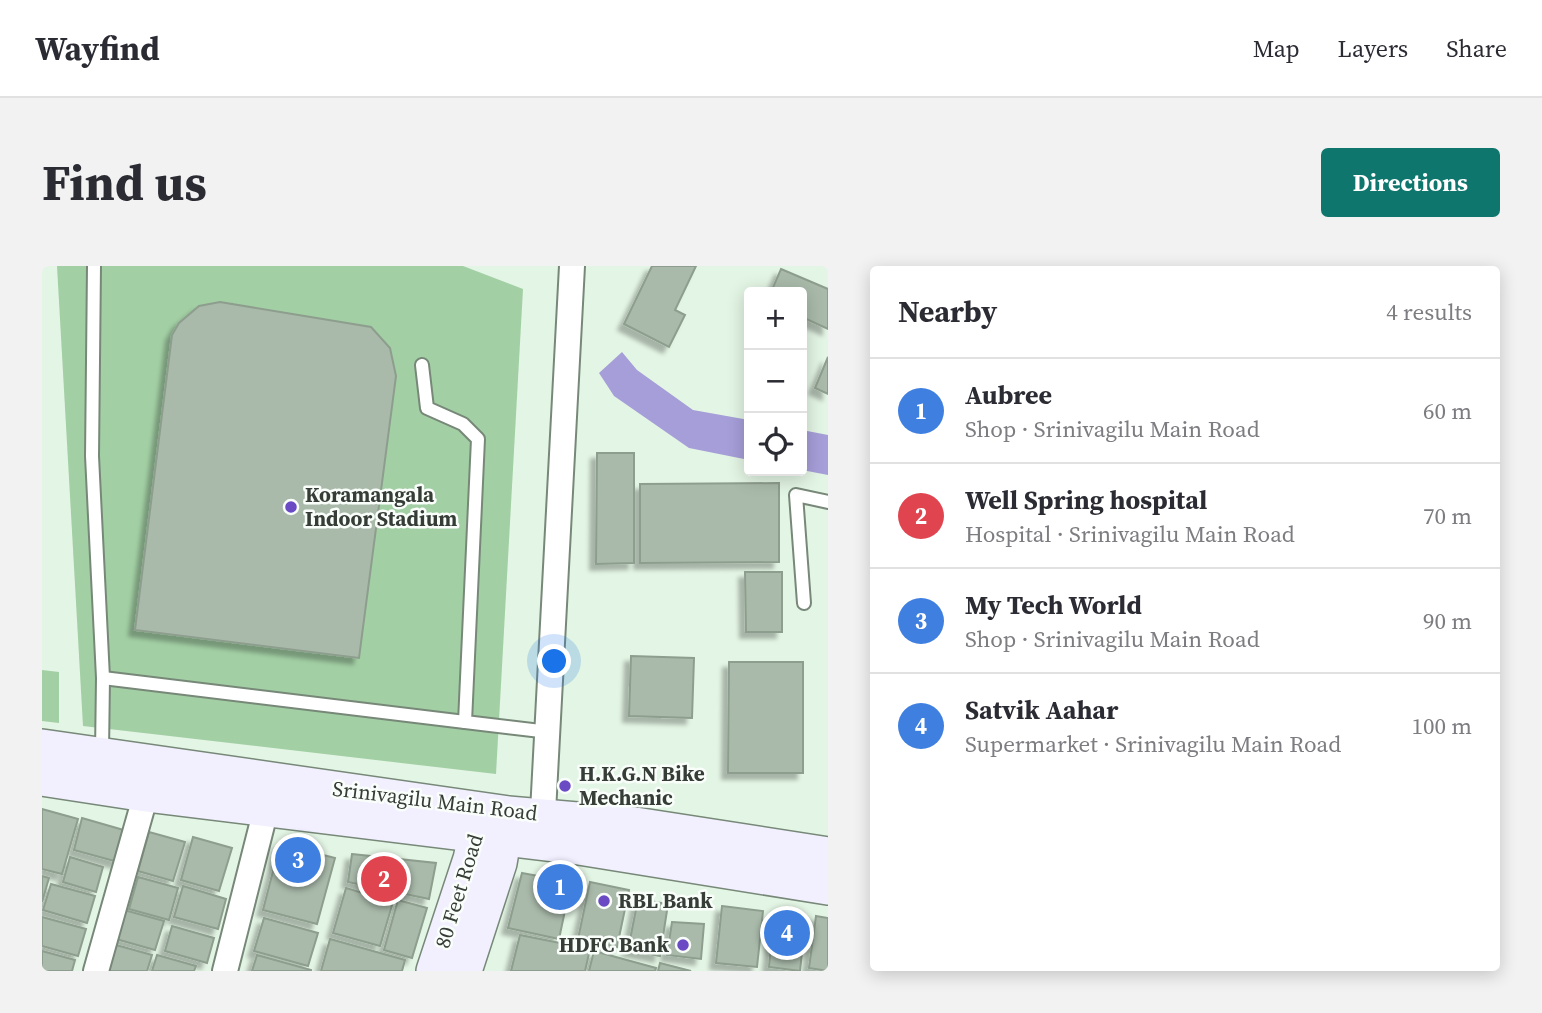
<!DOCTYPE html>
<html lang="en">
<head>
<meta charset="utf-8">
<style>
	:root { --surface:#fff; --page:#f2f2f3; --text:#2b2b33; --muted:#7c7c81; --line:#e1e1e2; --accent:#0f766e }
	body { margin:0; font-family:"Source Serif 4",serif; background:var(--page); color:var(--text) }
	.controls { position:absolute; right:21px; top:21px; display:grid; overflow:hidden; border-radius:7px; box-shadow:0 4px 18px #0003 }
	.controls button { width:63px; height:63px; display:grid; place-items:center; padding:0; border:0; border-bottom:2px solid var(--line); background:var(--surface); color:var(--text); font:35px sans-serif }
	.you { position:absolute; left:513px; top:396px; width:24px; height:24px; margin:-18px; border:5px solid #fff; border-radius:50%; background:#1a73e8; box-shadow:0 0 0 10px #1a73e833 }
	.badge { display:grid; place-items:center; width:46px; height:46px; border-radius:50%; background:var(--accent); color:#fff; font-size:23px; font-weight:700 }
	.pin { position:absolute; translate:-50% -50%; border:4px solid #fff; box-shadow:0 2px 7px #0006 }
	.list { margin:0; padding:0; list-style:none }
	h2 { display:flex; justify-content:space-between; align-items:center; height:91px; margin:0; padding:0 28px; font-size:30px }
	h2 small { font-size:23px; font-weight:400; color:var(--muted) }
	.list li { display:grid; grid-template-columns:46px 1fr auto; gap:21px; align-items:center; box-sizing:border-box; height:105px; padding:0 28px; border-top:2px solid var(--line) }
	.list b { display:block; font-size:26px; white-space:nowrap }
	.list p { margin:0; font-size:23px; white-space:nowrap; color:var(--muted) }
	.list em { font-size:23px; font-style:normal; color:var(--muted) }
	.icon { flex:none; width:38px; height:38px; fill:none; stroke:currentColor; stroke-width:2; stroke-linecap:round; stroke-linejoin:round }
	.map { position:relative; flex:none; width:786px; height:705px; overflow:hidden; border-radius:7px }
	header { display:flex; align-items:center; gap:42px; box-sizing:border-box; height:98px; padding:0 35px; background:var(--surface); border-bottom:2px solid var(--line) }
	header strong { font-size:33px }
	nav { display:flex; gap:38px; margin-inline-start:auto; font-size:24px }
	.intro { display:flex; align-items:center; justify-content:space-between; box-sizing:border-box; height:168px; padding:0 42px }
	h1 { margin:0; font-size:49px }
	.button { padding:18px 32px; border-radius:7px; background:var(--accent); color:#fff; font-size:24px; font-weight:700 }
	main { display:flex; gap:42px; padding:0 42px }
	aside { flex:1; background:var(--surface); border-radius:7px; box-shadow:0 4px 18px #0003 }
	.map>svg:first-child { display:block }
</style>
</head>
<body>
<header>
<strong>Wayfind</strong>
<nav><a>Map</a><a>Layers</a><a>Share</a></nav>
</header>
<div class="intro"><h1>Find us</h1><a class="button">Directions</a></div>
<main>
<div class="map">
<svg width="786" height="705" viewBox="0 0 786 705">
	<defs>
		<filter id="shadow"><feDropShadow dx="-6" dy="6" stdDeviation="2" flood-color="#0004"/></filter>
	</defs>
	<rect width="100%" height="100%" fill="#e3f5e4"/>
	<!-- green -->
	<g fill="#a2cfa4">
		<path d="M 15,0 L 421,0 L 481,23 L 454,508 L 41,460 Z"/>
		<path d="M 0,404 L 17,406 L 17,457 L 0,455 Z"/>
	</g>
	<!-- water -->
	<g fill="#a69ed8">
		<path d="M 580,86 L 595,104 L 651,144 L 707,154 L 707,194 L 647,182 L 572,130 L 557,107 Z"/>
		<path d="M 760,164 L 786,169 L 786,209 L 760,204 Z"/>
	</g>
	<!-- building -->
	<g fill="#a9baaa" stroke="#8e9e8e" stroke-width="2" filter="url(#shadow)">
		<path d="M 610,0 L 654,0 L 633,44 L 643,49 L 627,81 L 582,58 Z"/>
		<path d="M 739,3 L 786,23 L 786,63 L 760,51 L 760,26 L 729,26 Z"/>
		<path d="M 178,36 L 329,61 L 348,82 L 354,110 L 317,392 L 93,364 L 130,69 L 137,57 L 157,40 Z"/>
		<path d="M 786,91 L 786,128 L 773,122 Z"/>
		<path d="M 555,187 L 592,187 L 592,297 L 554,298 Z"/>
		<path d="M 737,217 L 737,296 L 598,297 L 598,218 Z"/>
		<path d="M 703,306 L 740,306 L 740,366 L 704,366 Z"/>
		<path d="M 589,390 L 652,392 L 650,452 L 587,450 Z"/>
		<path d="M 687,396 L 761,396 L 761,507 L 686,507 Z"/>
		<path d="M 0,543 L 36,553 L 20,608 L 0,603 Z"/>
		<path d="M 40,552 L 85,565 L 76,596 L 32,584 Z"/>
		<path d="M 107,566 L 143,576 L 131,615 L 96,605 Z"/>
		<path d="M 151,571 L 190,582 L 177,625 L 139,614 Z"/>
		<path d="M 238,578 L 293,592 L 275,658 L 221,644 Z"/>
		<path d="M 310,588 L 394,597 L 387,633 L 306,616 Z"/>
		<path d="M 28,591 L 61,601 L 54,626 L 21,616 Z"/>
		<path d="M 480,607 L 529,616 L 517,673 L 466,662 Z"/>
		<path d="M 0,610 L 7,612 L 0,636 Z"/>
		<path d="M 96,611 L 136,622 L 127,654 L 87,643 Z"/>
		<path d="M 548,616 L 587,624 L 575,681 L 536,673 Z"/>
		<path d="M 9,618 L 53,630 L 45,657 L 1,644 Z"/>
		<path d="M 141,620 L 184,633 L 176,663 L 132,651 Z"/>
		<path d="M 304,622 L 351,636 L 338,680 L 291,667 Z"/>
		<path d="M 596,633 L 626,638 L 618,690 L 586,684 Z"/>
		<path d="M 356,634 L 385,642 L 370,692 L 342,684 Z"/>
		<path d="M 680,640 L 721,645 L 715,701 L 674,697 Z"/>
		<path d="M 82,644 L 122,655 L 113,684 L 74,673 Z"/>
		<path d="M 774,650 L 786,652 L 786,705 L 767,702 Z"/>
		<path d="M 0,651 L 44,663 L 36,690 L 0,680 Z"/>
		<path d="M 222,652 L 276,667 L 266,700 L 212,685 Z"/>
		<path d="M 630,656 L 662,658 L 659,693 L 625,689 Z"/>
		<path d="M 731,657 L 763,660 L 758,705 L 727,701 Z"/>
		<path d="M 130,660 L 172,672 L 165,697 L 123,685 Z"/>
		<path d="M 478,669 L 548,683 L 543,705 L 469,705 Z"/>
		<path d="M 288,673 L 363,694 L 360,705 L 279,705 Z"/>
		<path d="M 74,679 L 110,689 L 105,705 L 67,705 Z"/>
		<path d="M 0,685 L 33,694 L 30,705 L 0,705 Z"/>
		<path d="M 552,685 L 614,702 L 613,705 L 547,705 Z"/>
		<path d="M 115,689 L 154,700 L 152,705 L 110,705 Z"/>
		<path d="M 215,689 L 269,704 L 269,705 L 210,705 Z"/>
		<path d="M 618,697 L 649,705 L 616,705 Z"/>
	</g>
	<g fill="none" stroke-linecap="round" stroke-linejoin="round">
		<defs>
			<g id="service">
				<path d="M 52,0 L 50,190 L 61,412 L 60,486"/>
				<path d="M 380,99 L 385,142 L 421,158 L 436,173 L 423,456 L 507,466"/>
				<path d="M 762,337 L 754,229 L 786,236"/>
				<path d="M 61,412 L 423,456"/>
			</g>
			<g id="minor">
				<path d="M 500,565 L 530,0"/>
				<path d="M 54,705 L 104,528"/>
				<path d="M 183,705 L 224,543"/>
			</g>
			<g id="secondary">
				<path d="M 0,481 L 466,548 L 593,559 L 786,589"/>
				<path d="M 0,512 L 104,528 L 537,581 L 786,621"/>
				<path d="M 392,705 L 429,593 L 439,548"/>
				<path d="M 422,705 L 457,597 L 465,550"/>
			</g>
		</defs>
		<!-- service casing -->
		<use href="#service" stroke="#778878" stroke-width="16"/>
		<!-- minor casing -->
		<use href="#minor" stroke="#778878" stroke-width="28"/>
		<!-- secondary casing -->
		<use href="#secondary" stroke="#778878" stroke-width="38"/>
		<!-- service -->
		<use href="#service" stroke="#fff" stroke-width="12"/>
		<!-- minor -->
		<use href="#minor" stroke="#fff" stroke-width="24"/>
		<!-- secondary -->
		<use href="#secondary" stroke="#f2f0ff" stroke-width="35"/>
	</g>
	<!-- markers -->
	<g fill="#6a4bc4" stroke="#fafefb" stroke-width="2.5">
		<circle cx="249" cy="241" r="7"/>
		<circle cx="523" cy="520" r="7"/>
		<circle cx="562" cy="635" r="7"/>
		<circle cx="641" cy="679" r="7"/>
	</g>
	<g text-anchor="middle" stroke-width="5" stroke-linejoin="round" paint-order="stroke">
		<!-- poi labels -->
		<g font-size="21" font-weight="bold" fill="#363d37" stroke="#fafefb" text-anchor="start">
			<text x="263" y="236">Koramangala<tspan x="263" dy="24">Indoor Stadium</tspan></text>
			<text x="537" y="515">H.K.G.N Bike<tspan x="537" dy="24">Mechanic</tspan></text>
			<text x="576" y="642">RBL Bank</text>
			<text x="627" y="686" text-anchor="end">HDFC Bank</text>
		</g>
		<!-- street labels -->
		<g font-size="21" fill="#363d37" stroke="#fafefb">
			<text transform="translate(393 535) rotate(7)" y="7">Srinivagilu Main Road</text>
			<text transform="translate(417 625) rotate(-73)" y="7">80 Feet Road</text>
		</g>
	</g>
</svg>
<div class="controls">
<button>+</button>
<button>−</button>
<button><svg class="icon" aria-label="locate" viewBox="0 0 24 24"><circle cx="12" cy="12" r="6"/><path d="M12 2v4M12 18v4M2 12h4M18 12h4"/></svg></button>
</div>
<div class="you"></div>
<div class="pin badge" style="left:518px;top:621px;background:#3f7fe0">1</div>
<div class="pin badge" style="left:342px;top:613px;background:#e0444e">2</div>
<div class="pin badge" style="left:256px;top:594px;background:#3f7fe0">3</div>
<div class="pin badge" style="left:745px;top:667px;background:#3f7fe0">4</div>
</div>
<aside>
<h2>Nearby<small>4 results</small></h2>
<ul class="list">
<li><span class="badge" style="background:#3f7fe0">1</span><div><b>Aubree</b><p>Shop · Srinivagilu Main Road</p></div><em>60 m</em></li>
<li><span class="badge" style="background:#e0444e">2</span><div><b>Well Spring hospital</b><p>Hospital · Srinivagilu Main Road</p></div><em>70 m</em></li>
<li><span class="badge" style="background:#3f7fe0">3</span><div><b>My Tech World</b><p>Shop · Srinivagilu Main Road</p></div><em>90 m</em></li>
<li><span class="badge" style="background:#3f7fe0">4</span><div><b>Satvik Aahar</b><p>Supermarket · Srinivagilu Main Road</p></div><em>100 m</em></li>
</ul>
</aside>
</main>
</body>
</html>
